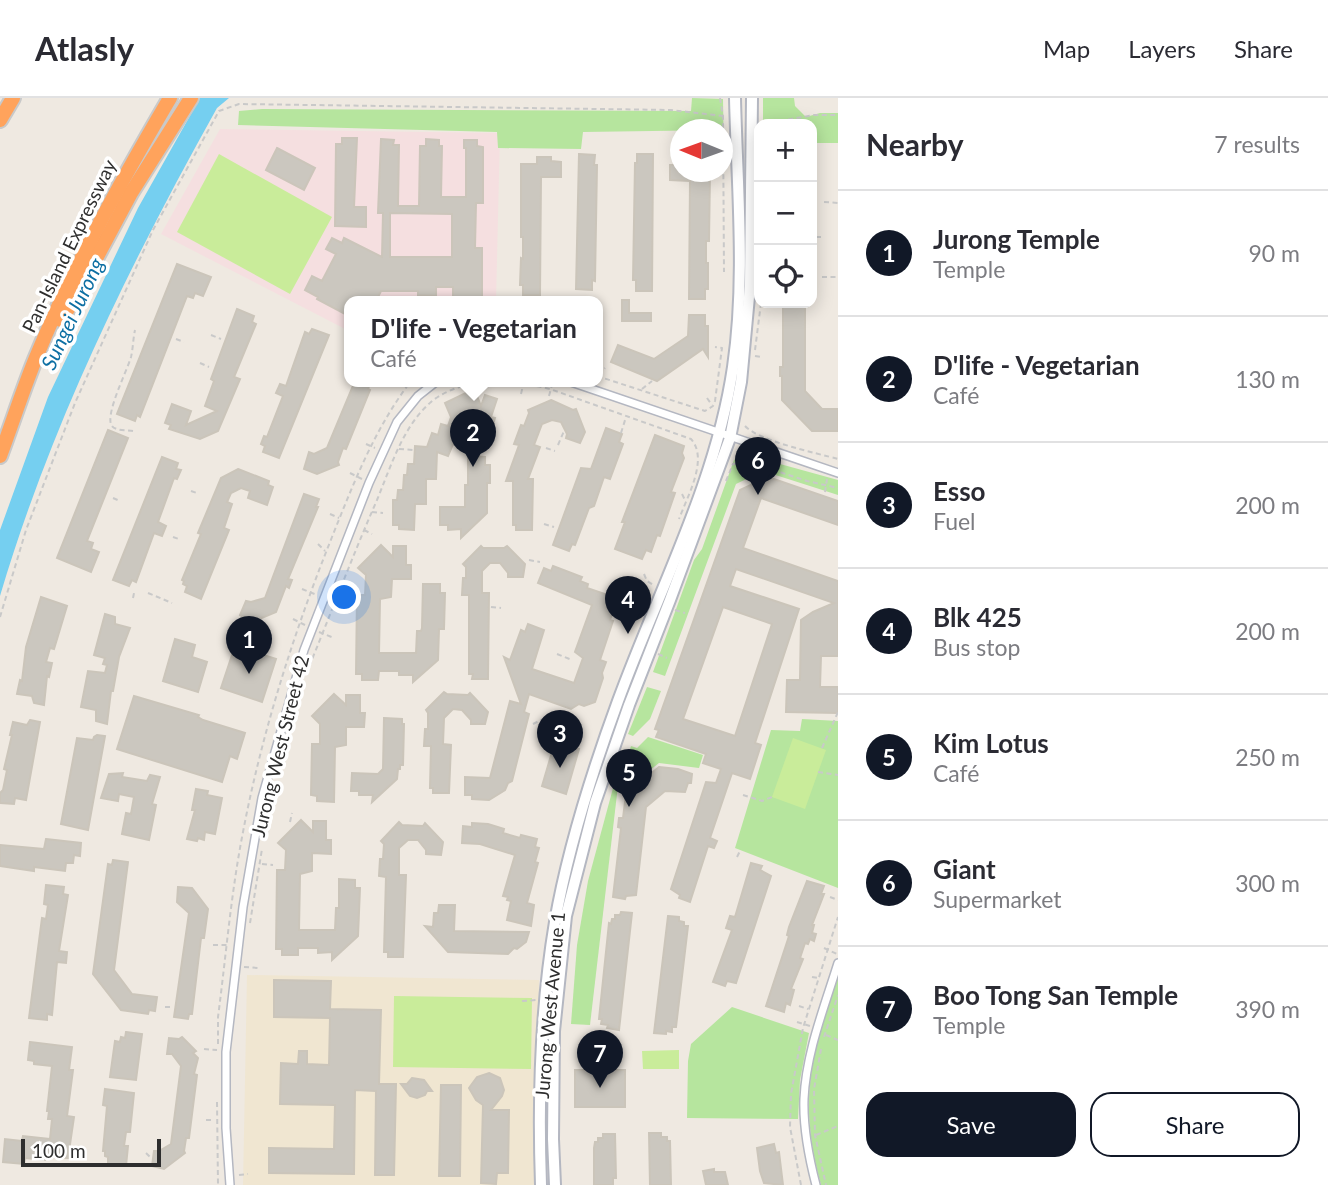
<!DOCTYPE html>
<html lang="en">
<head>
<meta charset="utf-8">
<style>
	:root { --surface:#fff; --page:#f7f7f7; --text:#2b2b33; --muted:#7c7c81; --line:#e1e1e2; --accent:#111827 }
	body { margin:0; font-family:Lato,sans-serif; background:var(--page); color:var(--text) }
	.controls { position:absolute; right:21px; top:21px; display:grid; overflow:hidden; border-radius:14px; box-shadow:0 4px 18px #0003 }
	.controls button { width:63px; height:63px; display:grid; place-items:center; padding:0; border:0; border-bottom:2px solid var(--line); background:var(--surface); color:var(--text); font:35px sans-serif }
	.compass { position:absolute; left:670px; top:21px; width:63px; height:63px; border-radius:50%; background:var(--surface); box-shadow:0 4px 18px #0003; rotate:271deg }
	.scale { position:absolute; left:21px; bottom:18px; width:140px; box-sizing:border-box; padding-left:7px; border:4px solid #2e2e2e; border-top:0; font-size:19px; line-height:24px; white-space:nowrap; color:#2e2e2e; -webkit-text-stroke:5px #fff; paint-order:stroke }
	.you { position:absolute; left:345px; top:500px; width:24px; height:24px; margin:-18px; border:5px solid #fff; border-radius:50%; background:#1a73e8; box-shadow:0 0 0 10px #1a73e833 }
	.badge { display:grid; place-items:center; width:46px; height:46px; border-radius:50%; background:var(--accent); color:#fff; font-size:23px; font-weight:700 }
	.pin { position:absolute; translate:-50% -58px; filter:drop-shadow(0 2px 4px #0008) }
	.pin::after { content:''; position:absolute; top:37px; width:24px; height:21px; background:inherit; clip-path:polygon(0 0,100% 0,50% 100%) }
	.popup { position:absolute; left:344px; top:198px; width:259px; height:91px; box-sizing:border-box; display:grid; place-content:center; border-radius:14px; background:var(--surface); filter:drop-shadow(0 2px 5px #0005); font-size:23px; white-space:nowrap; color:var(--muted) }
	.popup b { font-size:26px; color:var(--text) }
	.popup::after { content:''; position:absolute; left:50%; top:100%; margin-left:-14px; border:14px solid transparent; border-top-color:var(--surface) }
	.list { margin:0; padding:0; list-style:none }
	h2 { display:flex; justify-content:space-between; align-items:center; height:91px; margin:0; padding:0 28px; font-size:30px }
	h2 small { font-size:23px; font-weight:400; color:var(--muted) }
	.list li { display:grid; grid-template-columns:46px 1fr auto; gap:21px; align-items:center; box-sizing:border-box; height:126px; padding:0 28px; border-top:2px solid var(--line) }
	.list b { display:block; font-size:26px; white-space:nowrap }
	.list p { margin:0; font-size:23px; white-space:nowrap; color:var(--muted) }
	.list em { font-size:23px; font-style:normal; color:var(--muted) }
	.actions { display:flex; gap:14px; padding:21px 28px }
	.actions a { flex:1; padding:16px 0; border:2px solid var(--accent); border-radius:21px; text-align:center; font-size:24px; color:var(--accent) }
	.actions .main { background:var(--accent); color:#fff }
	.icon { flex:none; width:38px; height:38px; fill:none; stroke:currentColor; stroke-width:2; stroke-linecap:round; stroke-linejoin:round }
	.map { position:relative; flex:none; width:838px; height:1087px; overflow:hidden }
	header { display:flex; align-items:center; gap:42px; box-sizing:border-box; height:98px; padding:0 35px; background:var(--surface); border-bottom:2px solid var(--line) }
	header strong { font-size:33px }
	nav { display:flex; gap:38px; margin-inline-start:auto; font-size:24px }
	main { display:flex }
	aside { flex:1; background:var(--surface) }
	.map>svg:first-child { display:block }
</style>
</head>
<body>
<header>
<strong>Atlasly</strong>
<nav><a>Map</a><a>Layers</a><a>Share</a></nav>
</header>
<main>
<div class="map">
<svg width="838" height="1087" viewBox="0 0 838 1087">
	<rect width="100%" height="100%" fill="#efe9e1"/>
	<!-- education -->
	<path fill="#f0e6d1" d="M 247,877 L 539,882 L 536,1087 L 243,1087 Z"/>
	<!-- medical -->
	<path fill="#f5dfe0" d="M 220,31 L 500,35 L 496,203 L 349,203 L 349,233 L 161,136 Z"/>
	<!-- green -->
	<g fill="#b6e59e">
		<path d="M 692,0 L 723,1 L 724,66 L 722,32 L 583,34 L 581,51 L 498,50 L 497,34 L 238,27 L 239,13 L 262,11 L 691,13 Z"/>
		<path d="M 763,0 L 794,0 L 795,8 L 806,19 L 820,15 L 838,15 L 838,45 L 812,45 L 812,26 L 763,26 Z"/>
		<path d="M 744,356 L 838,382 L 838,397 L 763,373 L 736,386 L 665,578 L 653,574 L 694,462 L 702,451 L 734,362 Z"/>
		<path d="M 647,589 L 661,593 L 650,621 L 633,638 L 628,636 Z"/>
		<path d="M 802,621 L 838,623 L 838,790 L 735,750 L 771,632 L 800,633 Z"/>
		<path d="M 648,639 L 703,657 L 699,670 L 659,665 L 640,680 L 631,666 L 626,665 L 631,648 L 637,650 Z"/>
		<path d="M 616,679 L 619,679 L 590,927 L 571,926 L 577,847 L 588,783 Z"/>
		<path d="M 838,875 L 838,1087 L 821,1087 C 797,1000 812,958 838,875 Z"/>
		<path d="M 732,909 L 809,935 L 800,982 L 798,1021 L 687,1020 L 688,963 L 691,946 Z"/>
	</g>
	<!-- pitch -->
	<g fill="#c9ec9a">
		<path d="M 219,56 L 332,119 L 290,196 L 177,134 Z"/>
		<path d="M 793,640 L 826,652 L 805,711 L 772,699 Z"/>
		<path d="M 394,898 L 532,900 L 531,971 L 393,969 Z"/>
		<path d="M 679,952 L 679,971 L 643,971 L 642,953 Z"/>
	</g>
	<!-- water -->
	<path fill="#75cff0" d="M 200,0 L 229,0 L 217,10 C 130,166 51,326 0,498 L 0,432 L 48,299 L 138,110 Z"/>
	<!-- building -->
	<g fill="#cbc7bf" stroke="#cbc5ba" stroke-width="2" fill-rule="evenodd">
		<path d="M 342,40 L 357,40 L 354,109 L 366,109 L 366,129 L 335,128 L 336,46 L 342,46 Z"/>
		<path d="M 381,41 L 394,42 L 393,47 L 399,47 L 398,108 L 419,108 L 420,48 L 426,48 L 426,41 L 439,42 L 439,48 L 442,48 L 441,99 L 466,99 L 466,50 L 464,50 L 464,42 L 477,42 L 477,48 L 483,49 L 483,105 L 476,105 L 475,150 L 482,150 L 482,203 L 453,202 L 453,189 L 436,189 L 436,198 L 418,197 L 418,193 L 381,193 L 376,203 L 349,203 L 349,218 L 317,201 L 318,199 L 305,192 L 312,178 L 322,183 L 336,156 L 326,151 L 332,140 L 342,145 L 344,140 L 382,159 L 383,115 L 378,115 ZM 390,115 L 452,116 L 452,159 L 390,159 Z"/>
		<path d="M 277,50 L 315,70 L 304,92 L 266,72 Z"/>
		<path d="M 579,56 L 595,57 L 594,67 L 597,67 L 595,183 L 592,182 L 592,192 L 576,191 Z"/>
		<path d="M 637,56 L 653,56 L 652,193 L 636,193 L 636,182 L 633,182 L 635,65 L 637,65 Z"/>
		<path d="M 537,59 L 551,59 L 551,63 L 561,64 L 561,79 L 541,79 L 540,197 L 523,197 L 523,187 L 520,187 L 521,160 L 523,161 L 523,139 L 521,139 L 521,66 L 537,66 Z"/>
		<path d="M 670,67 L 681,67 L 681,74 L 710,74 L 709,143 L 706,143 L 706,165 L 708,165 L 708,191 L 705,191 L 705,201 L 689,201 L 690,83 L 670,82 Z"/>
		<path d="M 177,166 L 211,179 L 203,198 L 195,195 L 193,200 L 187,198 L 140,319 L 137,317 L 135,323 L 117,316 Z"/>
		<path d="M 622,202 L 629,202 L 629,215 L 651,215 L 651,223 L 622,223 Z"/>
		<path d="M 783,205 L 805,205 L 805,293 L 822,311 L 838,311 L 838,333 L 812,333 L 782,302 L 782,278 L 780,278 L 780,269 L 783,269 Z"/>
		<path d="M 237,211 L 254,218 L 252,224 L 256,226 L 234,279 L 240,281 L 218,333 L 200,341 L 169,331 L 171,327 L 165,325 L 172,306 L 191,313 L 186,327 L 217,313 L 205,308 L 214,283 L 211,281 Z"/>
		<path d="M 689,217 L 705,217 L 705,228 L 708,228 L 708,259 L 703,251 L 657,283 L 611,264 L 618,247 L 654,261 L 688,238 Z"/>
		<path d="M 312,231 L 329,237 L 279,360 L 263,354 L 265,348 L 261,346 L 264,338 L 267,339 L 283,298 L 276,295 L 280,286 L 286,288 L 305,234 L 309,236 Z"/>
		<path d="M 355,283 L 371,283 L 368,291 L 370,292 L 346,351 L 343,350 L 338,364 L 339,367 L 317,376 L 304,371 L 309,354 L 314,356 L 327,350 Z"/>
		<path d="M 474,291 L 481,308 L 485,297 L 497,301 L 491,319 L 495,320 L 491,333 L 470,326 L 462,349 L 453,346 L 448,358 L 437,354 L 436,381 L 426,381 L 426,406 L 415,406 L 414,432 L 399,431 L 399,427 L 393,427 L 393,402 L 397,402 L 398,392 L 403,392 L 404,377 L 407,377 L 408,366 L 414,366 L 415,348 L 427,349 L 432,335 L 438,337 L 441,326 L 448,328 L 451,319 L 445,305 Z"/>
		<path d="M 551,302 L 573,312 L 576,311 L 585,334 L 580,345 L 566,340 L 567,336 L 561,324 L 552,322 L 542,326 L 534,347 L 540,349 L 528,381 L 533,381 L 532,432 L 516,432 L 516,427 L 513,427 L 513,383 L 506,383 L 519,347 L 514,346 L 521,327 L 524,328 L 529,315 L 528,312 Z"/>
		<path d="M 606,330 L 622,336 L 619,344 L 623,346 L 610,381 L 604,379 L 594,408 L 589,410 L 575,447 L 572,446 L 569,453 L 553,447 L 581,370 L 591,371 Z"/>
		<path d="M 108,332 L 128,340 L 87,443 L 93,445 L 91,451 L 99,454 L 91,474 L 57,460 Z"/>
		<path d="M 655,337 L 684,348 L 682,355 L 684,360 L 671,394 L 675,395 L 660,438 L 657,437 L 651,454 L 646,452 L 642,461 L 615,451 L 625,424 L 622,424 Z"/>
		<path d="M 468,358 L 485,359 L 485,367 L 490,367 L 490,385 L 487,385 L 487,415 L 461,440 L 461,431 L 448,432 L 448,427 L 440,427 L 440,409 L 465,409 L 465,387 L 468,387 Z"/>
		<path d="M 162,359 L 178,365 L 176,371 L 181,372 L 177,381 L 174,380 L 158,424 L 166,428 L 162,438 L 154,435 L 136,484 L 132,482 L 129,488 L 113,482 Z"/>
		<path d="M 238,371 L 269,383 L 268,387 L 273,389 L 267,407 L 248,400 L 250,393 L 241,390 L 231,395 L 227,404 L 232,406 L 224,430 L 229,432 L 201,501 L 185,494 L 187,488 L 183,486 L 184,483 L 182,482 L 201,436 L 198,435 L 221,380 Z"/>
		<path d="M 768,379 L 838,403 L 838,427 L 761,400 L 743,450 L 838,483 L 838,558 L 821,558 L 820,589 L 838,589 L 838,615 L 786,614 L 787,582 L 800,582 L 801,522 L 813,514 L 834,505 L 736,471 L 730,488 L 799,511 L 755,645 L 761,647 L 750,681 L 732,675 L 710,740 L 717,743 L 714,750 L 708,748 L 690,804 L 679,800 L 680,797 L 671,791 L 706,684 L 716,685 L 721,671 L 703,665 L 706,656 L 656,639 L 659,632 L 655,631 L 740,392 ZM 723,509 L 772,526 L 735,638 L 683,621 Z"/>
		<path d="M 304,396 L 319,401 L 316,409 L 318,409 L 288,481 L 292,482 L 289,490 L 286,488 L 276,514 L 252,524 L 240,517 L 246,503 L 251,504 L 265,500 Z"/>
		<path d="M 381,447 L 393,459 L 393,448 L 406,448 L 406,467 L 411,467 L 411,481 L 392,481 L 391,499 L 380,501 L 379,555 L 416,555 L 417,533 L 421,533 L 422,530 L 423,486 L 440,486 L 440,495 L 445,495 L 444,531 L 439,531 L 438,562 L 413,584 L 413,577 L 399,577 L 399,573 L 379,573 L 378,582 L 362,582 L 362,576 L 356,576 L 357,497 L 365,497 L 366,477 L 358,470 Z"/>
		<path d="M 481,448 L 483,450 L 504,450 L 507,448 L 525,466 L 523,479 L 508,479 L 508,475 L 500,465 L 490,465 L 482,473 L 482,495 L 489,495 L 488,581 L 472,581 L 473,576 L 469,576 L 469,497 L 462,497 L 463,480 L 466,480 L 466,469 L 463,466 Z"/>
		<path d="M 553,468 L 582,479 L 580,483 L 588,486 L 587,490 L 614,499 L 611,507 L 615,508 L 610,522 L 613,523 L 600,562 L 606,564 L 602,575 L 603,580 L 595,604 L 584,608 L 579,606 L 571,611 L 529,596 L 524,614 L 529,616 L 512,683 L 508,685 L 505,692 L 489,702 L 472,701 L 472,697 L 465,697 L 465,679 L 490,680 L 510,603 L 521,606 L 504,559 L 510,562 L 521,532 L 525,534 L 528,526 L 544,532 L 532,571 L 574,585 L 583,560 L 575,554 L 592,507 L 538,485 L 544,470 L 551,473 Z"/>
		<path d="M 41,499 L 67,508 L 54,551 L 50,550 L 46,564 L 52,565 L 49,579 L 47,578 L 44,607 L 34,605 L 32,598 L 17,596 L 20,582 L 22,583 L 26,549 Z"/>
		<path d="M 105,516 L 115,519 L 115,526 L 130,530 L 119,559 L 113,593 L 111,593 L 107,626 L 96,623 L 96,612 L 81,609 L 88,573 L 105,575 L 107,567 L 103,566 L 105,560 L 94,557 Z"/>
		<path d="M 175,541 L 195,547 L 192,559 L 207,564 L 198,594 L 163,583 Z"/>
		<path d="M 235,548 L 276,561 L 262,604 L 221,590 Z"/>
		<path d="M 444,594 L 447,596 L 468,597 L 470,595 L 488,614 L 485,626 L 471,626 L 471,622 L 462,612 L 453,611 L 444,620 L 443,646 L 451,647 L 449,695 L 433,695 L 433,690 L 430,690 L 431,648 L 424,648 L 425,631 L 428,631 L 428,615 L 426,612 Z"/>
		<path d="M 334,596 L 346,607 L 346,597 L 360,597 L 360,615 L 365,615 L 364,629 L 346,629 L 346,647 L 335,649 L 334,704 L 317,703 L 317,698 L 311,697 L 312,646 L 320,646 L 320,626 L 312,618 Z"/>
		<path d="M 134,598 L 199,617 L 198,619 L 203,622 L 245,635 L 237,661 L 230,658 L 222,684 L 117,651 Z"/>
		<path d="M 384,620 L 402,621 L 402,626 L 404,626 L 403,667 L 400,667 L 400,671 L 398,671 L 397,681 L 372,704 L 373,697 L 359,697 L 359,693 L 351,693 L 352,675 L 378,676 L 383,671 Z"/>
		<path d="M 30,622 L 40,624 L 26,702 L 15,700 L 14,706 L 0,705 L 0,695 L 3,692 L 7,672 L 4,671 L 12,637 L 10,637 L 13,624 L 27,627 Z"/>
		<path d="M 97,637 L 105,638 L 88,732 L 61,726 L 77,640 L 93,642 L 94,639 Z"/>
		<path d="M 555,644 L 579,651 L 566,696 L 542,688 Z"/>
		<path d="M 659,669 L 678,671 L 692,676 L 691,685 L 688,685 L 685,694 L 665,693 L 646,709 L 636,797 L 626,798 L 625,801 L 613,799 L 621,730 L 618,729 L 619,720 L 623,720 L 626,696 Z"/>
		<path d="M 123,675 L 122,679 L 147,683 L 150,677 L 160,679 L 152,706 L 156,707 L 149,742 L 122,736 L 126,715 L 131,716 L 134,699 L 119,696 L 118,703 L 101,700 L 109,676 Z"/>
		<path d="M 196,691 L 208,693 L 207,697 L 222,700 L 215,736 L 205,734 L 204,742 L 198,740 L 197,743 L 187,741 L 195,712 L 192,712 Z"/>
		<path d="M 301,722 L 313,734 L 313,723 L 326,723 L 326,742 L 331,742 L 331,756 L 312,755 L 312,773 L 300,776 L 299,832 L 335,832 L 336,810 L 339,810 L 339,781 L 355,782 L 355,790 L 360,790 L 358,838 L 332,862 L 332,854 L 318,855 L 318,850 L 298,850 L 298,857 L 282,857 L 282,851 L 276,851 L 277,772 L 285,772 L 286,752 L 278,745 Z"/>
		<path d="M 399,724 L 402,727 L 423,728 L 425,725 L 443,744 L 441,757 L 426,756 L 426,752 L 418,742 L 408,742 L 399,750 L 399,777 L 406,777 L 403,859 L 388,859 L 388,854 L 384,854 L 386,779 L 379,778 L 380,761 L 383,761 L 384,746 L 381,743 Z"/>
		<path d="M 472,725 L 488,726 L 504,731 L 503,735 L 520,740 L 521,737 L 537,741 L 535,749 L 539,750 L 535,764 L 538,765 L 527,805 L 534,807 L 531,828 L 507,822 L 511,803 L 507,802 L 508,799 L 503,798 L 515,757 L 480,746 L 462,745 L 463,728 L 472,729 Z"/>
		<path d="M 46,741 L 81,745 L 80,758 L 74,757 L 73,765 L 66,765 L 65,773 L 34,769 L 34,773 L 0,768 L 0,747 L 44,751 Z"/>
		<path d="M 113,762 L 128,764 L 114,872 L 132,896 L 157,899 L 155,913 L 149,912 L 148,916 L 121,912 L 93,876 L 108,766 L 112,767 Z"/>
		<path d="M 751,765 L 762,768 L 760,772 L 771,778 L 736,885 L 727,883 L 725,888 L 713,884 L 732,832 L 726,830 L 730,818 L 735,819 Z"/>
		<path d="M 807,783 L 824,788 L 821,796 L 824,796 L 812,827 L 814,827 L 812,835 L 816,836 L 814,843 L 810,841 L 808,846 L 805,845 L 800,860 L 803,861 L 791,891 L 794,892 L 790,907 L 786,905 L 784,914 L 766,908 L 789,838 L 787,837 L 789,829 Z"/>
		<path d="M 46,787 L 64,789 L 63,796 L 68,797 L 59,853 L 67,854 L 66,865 L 57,864 L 52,917 L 47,916 L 47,922 L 29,920 L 42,820 L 46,821 L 48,807 L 44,806 Z"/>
		<path d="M 178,789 L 192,790 L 208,811 L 204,840 L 201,840 L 192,916 L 189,916 L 188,921 L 174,919 L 189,815 L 177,804 Z"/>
		<path d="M 439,807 L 455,807 L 454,833 L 529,834 L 526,844 L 517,851 L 514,850 L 508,856 L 448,854 L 425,828 L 433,829 L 434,815 L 438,815 Z"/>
		<path d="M 621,814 L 632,815 L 619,932 L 607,930 L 608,927 L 601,926 L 602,921 L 599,921 L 609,825 L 611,826 L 612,821 L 615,821 L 615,817 L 620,817 Z"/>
		<path d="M 668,818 L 679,819 L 679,823 L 684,824 L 684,828 L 688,828 L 676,929 L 672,929 L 672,934 L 666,933 L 666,936 L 654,935 Z"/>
		<path d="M 274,882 L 331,883 L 330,911 L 381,912 L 379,986 L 396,986 L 394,1077 L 375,1077 L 376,993 L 355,992 L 354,1076 L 269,1075 L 269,1050 L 334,1051 L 335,1007 L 280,1006 L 281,965 L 298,966 L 299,953 L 307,953 L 307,966 L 329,967 L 330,920 L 274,919 Z"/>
		<path d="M 126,934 L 142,936 L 136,982 L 110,979 L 115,943 L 120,944 L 121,939 L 125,940 Z"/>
		<path d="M 182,939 L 196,953 L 193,955 L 198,960 L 194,976 L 197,977 L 189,1040 L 186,1040 L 184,1053 L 185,1055 L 164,1071 L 152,1068 L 154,1053 L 159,1053 L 171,1046 L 181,968 L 172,956 L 167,956 L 169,940 L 179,941 Z"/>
		<path d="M 30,944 L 72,949 L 69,972 L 73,972 L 67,1018 L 74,1019 L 68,1060 L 46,1059 L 45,1062 L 25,1060 L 24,1066 L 3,1064 L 5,1041 L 22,1043 L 23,1038 L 50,1041 L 52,1021 L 48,1021 L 49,1013 L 47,1013 L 52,968 L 34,966 L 34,963 L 28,962 Z"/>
		<rect x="575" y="972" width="50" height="37"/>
		<path d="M 489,975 L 500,980 L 504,992 L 502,998 L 491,1012 L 509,1012 L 508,1075 L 497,1075 L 496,1086 L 481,1085 L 483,1007 L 476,1002 L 469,990 L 477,979 Z"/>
		<path d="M 412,980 L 424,982 L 432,993 L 427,993 L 425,997 L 417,1000 L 410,998 L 401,986 L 407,986 Z"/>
		<path d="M 441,987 L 461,987 L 460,1078 L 439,1078 Z"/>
		<path d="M 105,991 L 134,995 L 130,1034 L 126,1034 L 124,1048 L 128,1048 L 126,1068 L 108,1066 L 108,1059 L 105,1058 L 105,1053 L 103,1053 L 107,1008 L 103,1007 Z"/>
		<path d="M 649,1035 L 661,1035 L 661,1039 L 667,1039 L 667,1043 L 670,1043 L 671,1087 L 650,1087 Z"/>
		<path d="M 603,1036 L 615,1036 L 616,1080 L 613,1080 L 613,1087 L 594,1087 L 594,1050 L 595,1044 L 598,1044 L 598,1040 L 603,1040 Z"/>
		<path d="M 774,1046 L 776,1055 L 779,1054 L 783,1087 L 764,1085 L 760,1073 L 757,1050 Z"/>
		<path d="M 714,1071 L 714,1074 L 725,1074 L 728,1087 L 706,1087 L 703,1073 Z"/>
	</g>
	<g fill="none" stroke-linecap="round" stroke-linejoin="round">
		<defs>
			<g id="street">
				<path d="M 568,283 L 838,375"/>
				<path d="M 230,1087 L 226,1030 L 226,954 L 243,809 L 262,700 L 304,552 L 369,385 L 397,324 L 418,298 L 437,283"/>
				<path d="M 816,1087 C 809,1060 803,1030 804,1001 C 806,955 824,910 838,865"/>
			</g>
			<g id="secondary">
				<path d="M 541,1087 C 538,1003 541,907 555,824 C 568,749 592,674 618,603 C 658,493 716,386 733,269 C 746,181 737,89 735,0"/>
				<path d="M 555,1087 L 553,1041 L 554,933 L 566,818 L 595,705 L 629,607 L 670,502 L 730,340 L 741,284 L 750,188 L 752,0"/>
			</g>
			<g id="highway">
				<path d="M 0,22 L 13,0"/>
				<path d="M 61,222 L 76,198 L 131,95 L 191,0"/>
				<path d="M 0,358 C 12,326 22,294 35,262 C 72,171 120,85 170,0"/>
			</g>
		</defs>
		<!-- street casing -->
		<use href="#street" stroke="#b4b7c1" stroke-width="10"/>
		<!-- secondary casing -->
		<use href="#secondary" stroke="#b4b7c1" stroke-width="14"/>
		<!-- highway casing -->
		<use href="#highway" stroke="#c9c9c9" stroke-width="18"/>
		<!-- path -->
		<g stroke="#c9c9c9" stroke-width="2" stroke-dasharray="5 3.5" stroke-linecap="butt">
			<path d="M 720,0 L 723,18 L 724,174"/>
			<path d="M 763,26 L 814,17 L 838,17"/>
			<path d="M 824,104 L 838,105"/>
			<path d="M 816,139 L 823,139"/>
			<path d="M 822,179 L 836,179"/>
			<path d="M 211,237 L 221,241"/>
			<path d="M 176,241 L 184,244"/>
			<path d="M 755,252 L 761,205"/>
			<path d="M 755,258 L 761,259"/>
			<path d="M 200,265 L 209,269"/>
			<path d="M 599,277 L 605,270"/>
			<path d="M 597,278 L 705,313 L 713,308 L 715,303 L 722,250 L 715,249"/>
			<path d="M 503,283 L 524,285 L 550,291 L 691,341 C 709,361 687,399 679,421"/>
			<path d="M 480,285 L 482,294"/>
			<path d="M 642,291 L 652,283"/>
			<path d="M 521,296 L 524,283"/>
			<path d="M 549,298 L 553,283"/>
			<path d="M 707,300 L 712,307"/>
			<path d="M 745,328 C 759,343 816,355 838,361"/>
			<path d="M 133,333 C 127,332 116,333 112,328 C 104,318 127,273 131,259 C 133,251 133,241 135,232"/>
			<path d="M 621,335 L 626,319"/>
			<path d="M 366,346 L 375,350"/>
			<path d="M 558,347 L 564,333"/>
			<path d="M 546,350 L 555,353"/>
			<path d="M 399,351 L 413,352"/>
			<path d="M 736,364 L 739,350"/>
			<path d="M 350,375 L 362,381"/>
			<path d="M 726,383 L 733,366 L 746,363 L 807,383 L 838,390"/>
			<path d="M 191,393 L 197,395"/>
			<path d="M 825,394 L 827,381"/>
			<path d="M 682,396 L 685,402"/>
			<path d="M 113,400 L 120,403"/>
			<path d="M 372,414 L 383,415"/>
			<path d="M 330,416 L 339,420"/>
			<path d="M 544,426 L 554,429"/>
			<path d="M 364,432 L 372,436"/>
			<path d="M 173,439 L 179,441"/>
			<path d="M 318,446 L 325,453"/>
			<path d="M 529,462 L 540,464"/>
			<path d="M 644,476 L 647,483 L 655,488"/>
			<path d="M 302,491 L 317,497"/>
			<path d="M 148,495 L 172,505"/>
			<path d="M 133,500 L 134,495"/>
			<path d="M 336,504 L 348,507"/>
			<path d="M 491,509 L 501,510"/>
			<path d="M 675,512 L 685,515"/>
			<path d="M 0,519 L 26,432 L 75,305 L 153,132 L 219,13 L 239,6 L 671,12 L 723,18"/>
			<path d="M 293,521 L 305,527"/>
			<path d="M 319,534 L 334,540"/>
			<path d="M 557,556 L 572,562"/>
			<path d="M 658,556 L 667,560"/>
			<path d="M 306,576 C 330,518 352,459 377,402 C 391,368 403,328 431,304 C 446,291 472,284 491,283"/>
			<path d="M 533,626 L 559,613"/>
			<path d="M 822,650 L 838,614"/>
			<path d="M 818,674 L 838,677"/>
			<path d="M 743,697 L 762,703 L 772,699"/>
			<path d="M 290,724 L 292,715"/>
			<path d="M 737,759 L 740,753"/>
			<path d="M 262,766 L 273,767"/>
			<path d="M 830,799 L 838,802"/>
			<path d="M 250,825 L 262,751"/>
			<path d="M 213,847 L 227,847"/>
			<path d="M 824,850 L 837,856"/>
			<path d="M 244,869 L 258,870"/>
			<path d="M 812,879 L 818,880"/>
			<path d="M 522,903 L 536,902"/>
			<path d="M 799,908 L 808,911"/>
			<path d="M 165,909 L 173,909"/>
			<path d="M 797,924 L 810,928"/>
			<path d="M 826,937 L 838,942"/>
			<path d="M 824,939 L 838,897"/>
			<path d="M 218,946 L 218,919 C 226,858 231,795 243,734 C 262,634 294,534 332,439 C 354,384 375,330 411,283"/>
			<path d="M 204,951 L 217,952"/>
			<path d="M 821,951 L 814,991 L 815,1037 L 826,1087"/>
			<path d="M 217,1004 L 218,1087"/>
			<path d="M 206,1022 L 214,1022"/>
			<path d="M 816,1037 L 838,1028"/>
			<path d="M 146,1055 L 150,1059"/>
			<path d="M 239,1077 L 248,1076"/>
			<path d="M 801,1087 L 790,1029 L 791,996 L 803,930 L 838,819"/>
		</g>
		<!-- street -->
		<use href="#street" stroke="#fff" stroke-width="7"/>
		<!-- secondary -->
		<use href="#secondary" stroke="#fff" stroke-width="10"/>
		<!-- highway -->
		<use href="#highway" stroke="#ffa35c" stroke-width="14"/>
	</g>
	<g text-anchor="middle" stroke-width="7" stroke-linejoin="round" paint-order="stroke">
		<!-- street labels -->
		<g font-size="19" fill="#2e2e2e" stroke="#fff">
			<text transform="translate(69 148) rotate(-64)" y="7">Pan-Island Expressway</text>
			<text transform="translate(280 648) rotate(-76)" y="7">Jurong West Street 42</text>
			<text transform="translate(550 907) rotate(-85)" y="7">Jurong West Avenue 1</text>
		</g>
		<!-- water labels -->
		<g font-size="21" font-style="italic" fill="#0d6fa3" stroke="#fff">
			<text transform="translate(73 216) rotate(-65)" y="7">Sungei Jurong</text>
		</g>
	</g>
</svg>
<div class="controls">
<button>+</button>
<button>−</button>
<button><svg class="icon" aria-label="locate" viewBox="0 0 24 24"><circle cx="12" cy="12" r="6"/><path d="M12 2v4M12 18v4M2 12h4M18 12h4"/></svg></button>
</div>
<svg class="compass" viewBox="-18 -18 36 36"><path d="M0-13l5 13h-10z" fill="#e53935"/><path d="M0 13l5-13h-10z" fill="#7c7c81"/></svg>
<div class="scale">100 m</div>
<div class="you"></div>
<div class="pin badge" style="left:249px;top:576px">1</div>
<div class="pin badge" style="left:473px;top:369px">2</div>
<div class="popup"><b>D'life - Vegetarian</b>Café</div>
<div class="pin badge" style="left:560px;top:670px">3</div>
<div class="pin badge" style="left:628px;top:536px">4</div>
<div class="pin badge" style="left:629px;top:709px">5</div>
<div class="pin badge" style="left:758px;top:397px">6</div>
<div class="pin badge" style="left:600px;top:990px">7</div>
</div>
<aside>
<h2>Nearby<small>7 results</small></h2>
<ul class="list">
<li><span class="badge">1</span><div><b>Jurong Temple</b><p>Temple</p></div><em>90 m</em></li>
<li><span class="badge">2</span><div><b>D'life - Vegetarian</b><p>Café</p></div><em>130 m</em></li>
<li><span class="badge">3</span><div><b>Esso</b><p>Fuel</p></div><em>200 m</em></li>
<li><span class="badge">4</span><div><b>Blk 425</b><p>Bus stop</p></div><em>200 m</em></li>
<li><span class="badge">5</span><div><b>Kim Lotus</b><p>Café</p></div><em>250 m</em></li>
<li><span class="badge">6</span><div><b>Giant</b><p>Supermarket</p></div><em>300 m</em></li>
<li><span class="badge">7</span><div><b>Boo Tong San Temple</b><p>Temple</p></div><em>390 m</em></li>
</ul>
<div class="actions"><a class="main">Save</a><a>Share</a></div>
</aside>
</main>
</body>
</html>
